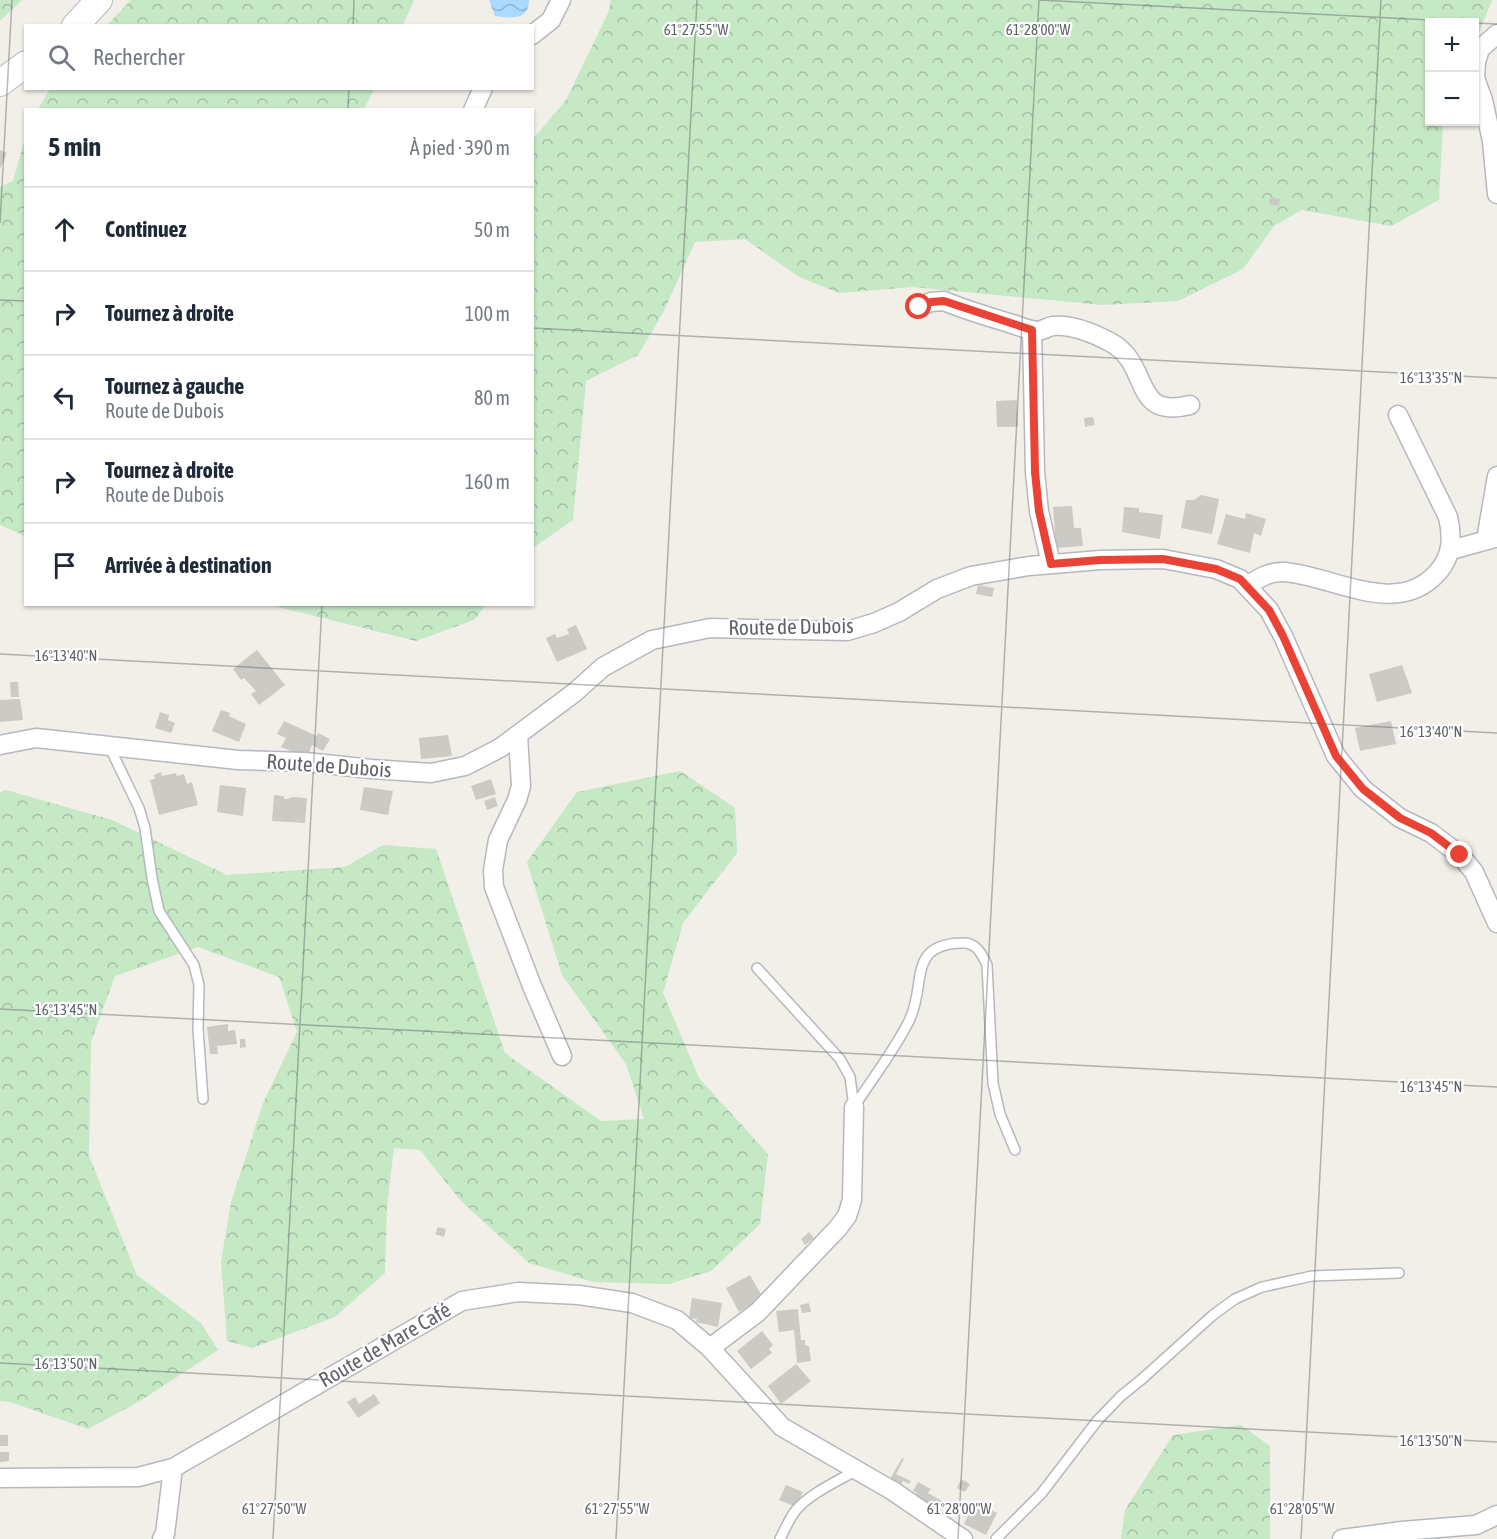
<!DOCTYPE html>
<html lang="fr">
<head>
<meta charset="utf-8">
<style>
	:root { --surface:#fff; --page:#f6f6f7; --text:#1f2937; --muted:#747a83; --line:#e0e1e3 }
	body { margin:0; font-family:"Asap Condensed",sans-serif; background:var(--page); color:var(--text) }
	.controls { position:absolute; right:18px; top:18px; display:grid; overflow:hidden; border-radius:0px; box-shadow:0 2px 4px #0004 }
	.controls button { width:54px; height:54px; display:grid; place-items:center; padding:0; border:0; border-bottom:2px solid var(--line); background:var(--surface); color:var(--text); font:30px sans-serif }
	.stop { position:absolute; width:18px; height:18px; margin:-14px; border:4px solid #ea4335; border-radius:50%; background:#fff }
	.stop.end { background:#ea4335; border-color:#fff; box-shadow:0 2px 6px #0008 }
	.list { margin:0; padding:0; list-style:none }
	h2 { display:flex; justify-content:space-between; align-items:center; height:78px; margin:0; padding:0 24px; font-size:26px }
	h2 small { font-size:20px; font-weight:400; color:var(--muted) }
	.list li { display:grid; grid-template-columns:39px 1fr auto; gap:18px; align-items:center; box-sizing:border-box; height:84px; padding:0 24px; border-top:2px solid var(--line) }
	.list b { display:block; font-size:22px; white-space:nowrap }
	.list p { margin:0; font-size:20px; white-space:nowrap; color:var(--muted) }
	.list em { font-size:20px; font-style:normal; color:var(--muted) }
	.icon { flex:none; width:33px; height:33px; fill:none; stroke:currentColor; stroke-width:2; stroke-linecap:round; stroke-linejoin:round }
	.map { position:relative; flex:none; width:1497px; height:1539px; overflow:hidden }
	.search { position:absolute; background:var(--surface); box-shadow:0 2px 4px #0004; left:24px; top:24px; width:510px; height:66px; display:flex; align-items:center; gap:15px; box-sizing:border-box; padding:0 21px; border-radius:0px; color:var(--muted); font-size:22px }
	.panel { position:absolute; background:var(--surface); box-shadow:0 2px 4px #0004; left:24px; top:108px; width:510px; height:498px; border-radius:0px }
	.map>svg:first-child { display:block }
</style>
</head>
<body>
<div class="map">
<svg width="1497" height="1539" viewBox="0 0 1497 1539">
	<defs>
		<pattern id="forest-crowns" width="20" height="18" patternUnits="userSpaceOnUse" patternTransform="scale(1.5)"><rect width="20" height="18" fill="#c5e8c5"/><path d="M2 6a3 3 0 1 1 6 0M12 15a3 3 0 1 1 6 0" fill="none" stroke="#a3c0a4"/></pattern>
		<pattern id="water-waves" width="16" height="10" patternUnits="userSpaceOnUse" patternTransform="scale(1.5)"><rect width="16" height="10" fill="#aadaff"/><path d="M0 5q4-4 8 0t8 0" fill="none" stroke="#8eb4d2"/></pattern>
	</defs>
	<rect width="100%" height="100%" fill="#f1efe8"/>
	<!-- forest -->
	<g fill="url(#forest-crowns)">
		<path d="M 0,0 L 22,0 L 0,21 Z"/>
		<path d="M 131,0 L 414,0 L 403,25 L 107,25 Z"/>
		<path d="M 611,0 L 1492,0 L 1475,42 L 1474,22 L 1430,22 L 1430,122 L 1443,122 L 1439,200 L 1391,226 L 1302,210 L 1274,226 L 1243,269 L 1178,301 L 1102,305 L 912,287 L 839,293 L 799,277 L 745,239 L 695,242 L 663,313 L 638,355 L 586,381 L 573,520 L 533,548 L 533,139 L 566,100 L 608,13 Z"/>
		<path d="M 50,89 L 50,88 L 374,89 L 364,109 L 38,109 Z"/>
		<path d="M 25,138 L 26,536 L 25,536 L 0,525 L 0,187 L 13,181 Z"/>
		<path d="M 270,605 L 486,604 L 486,605 L 474,620 L 416,641 Z"/>
		<path d="M 680,771 L 735,808 L 737,853 L 683,923 L 663,993 L 699,1078 L 768,1154 L 760,1224 L 711,1271 L 669,1284 L 593,1282 L 529,1263 L 461,1201 L 420,1150 L 394,1148 L 387,1206 L 385,1273 L 335,1317 L 253,1348 L 227,1341 L 221,1262 L 231,1202 L 263,1103 L 297,1032 L 279,977 L 198,947 L 115,976 L 91,1042 L 89,1156 L 137,1275 L 201,1323 L 218,1350 L 140,1401 L 88,1429 L 10,1402 L 0,1401 L 0,793 L 6,790 L 112,820 L 227,875 L 345,867 L 383,845 L 436,849 L 505,1053 L 601,1121 L 644,1119 L 626,1064 L 562,975 L 527,862 L 577,792 Z"/>
		<path d="M 1241,1425 L 1270,1446 L 1270,1539 L 1121,1539 L 1125,1510 L 1173,1435 Z"/>
	</g>
	<!-- water -->
	<path fill="url(#water-waves)" d="M 489,0 L 529,0 C 529,21 510,18 495,16 Z"/>
	<!-- building -->
	<g fill="#cccac5">
		<path d="M 0,150 L 7,153 L 0,169 Z"/>
		<path d="M 1270,197 L 1280,199 L 1279,206 L 1269,204 Z"/>
		<path d="M 1017,400 L 1018,427 L 997,427 L 996,401 Z"/>
		<path d="M 1093,417 L 1095,425 L 1085,427 L 1084,418 Z"/>
		<path d="M 1201,495 L 1219,499 L 1212,534 L 1181,528 L 1186,500 L 1194,500 Z"/>
		<path d="M 1072,506 L 1074,528 L 1081,528 L 1083,546 L 1056,548 L 1053,507 Z"/>
		<path d="M 1124,507 L 1139,508 L 1139,512 L 1163,515 L 1160,539 L 1122,532 Z"/>
		<path d="M 1246,513 L 1266,519 L 1261,536 L 1254,533 L 1250,553 L 1217,544 L 1226,514 L 1245,519 Z"/>
		<path d="M 978,585 L 994,588 L 992,597 L 976,594 Z"/>
		<path d="M 576,625 L 587,649 L 557,662 L 546,638 L 555,634 L 557,638 L 569,634 L 567,629 Z"/>
		<path d="M 257,650 L 285,685 L 259,705 L 251,694 L 256,691 L 244,678 L 241,680 L 233,669 Z"/>
		<path d="M 1402,665 L 1412,693 L 1377,702 L 1369,674 Z"/>
		<path d="M 10,682 L 18,682 L 19,697 L 11,697 Z"/>
		<path d="M 20,699 L 23,720 L 0,722 L 0,700 Z"/>
		<path d="M 221,710 L 230,713 L 229,716 L 246,724 L 239,742 L 212,731 Z"/>
		<path d="M 160,712 L 169,715 L 168,720 L 175,723 L 171,733 L 155,728 Z"/>
		<path d="M 284,721 L 317,736 L 318,733 L 330,739 L 323,751 L 312,745 L 307,758 L 281,747 L 286,738 L 277,734 Z"/>
		<path d="M 1391,721 L 1396,744 L 1360,751 L 1355,728 Z"/>
		<path d="M 448,735 L 452,756 L 421,759 L 419,738 Z"/>
		<path d="M 161,772 L 162,776 L 176,773 L 177,776 L 184,774 L 187,784 L 192,782 L 198,805 L 159,815 L 150,780 L 155,779 L 154,775 Z"/>
		<path d="M 491,779 L 496,794 L 476,800 L 471,786 Z"/>
		<path d="M 220,785 L 246,788 L 243,816 L 217,812 Z"/>
		<path d="M 364,787 L 393,791 L 388,815 L 360,810 Z"/>
		<path d="M 274,795 L 284,796 L 284,799 L 287,799 L 293,797 L 307,798 L 305,823 L 272,821 Z"/>
		<path d="M 495,797 L 498,806 L 487,810 L 484,801 Z"/>
		<path d="M 228,1024 L 228,1031 L 235,1030 L 237,1044 L 217,1046 L 218,1054 L 210,1054 L 207,1027 Z"/>
		<path d="M 240,1039 L 245,1039 L 246,1047 L 240,1048 Z"/>
		<path d="M 438,1227 L 446,1229 L 444,1237 L 435,1234 Z"/>
		<path d="M 809,1232 L 814,1238 L 805,1245 L 801,1239 Z"/>
		<path d="M 750,1275 L 763,1298 L 739,1312 L 726,1288 Z"/>
		<path d="M 692,1298 L 722,1303 L 718,1327 L 696,1322 L 697,1319 L 689,1318 Z"/>
		<path d="M 809,1303 L 811,1312 L 802,1313 L 800,1305 Z"/>
		<path d="M 798,1309 L 801,1340 L 805,1340 L 805,1345 L 809,1346 L 811,1361 L 797,1363 L 794,1330 L 779,1332 L 776,1311 Z"/>
		<path d="M 762,1331 L 773,1345 L 769,1349 L 772,1353 L 751,1369 L 737,1351 Z"/>
		<path d="M 796,1364 L 811,1381 L 781,1404 L 768,1386 Z"/>
		<path d="M 374,1394 L 380,1403 L 358,1418 L 347,1402 L 355,1397 L 359,1404 Z"/>
		<rect x="0" y="1435" width="8" height="11"/>
		<path d="M 0,1452 L 9,1452 L 9,1461 L 0,1462 Z"/>
		<path d="M 902,1458 L 904,1459 L 896,1474 L 911,1481 L 909,1484 L 903,1481 L 900,1486 L 889,1481 Z"/>
		<path d="M 961,1479 L 970,1484 L 965,1492 L 957,1488 Z"/>
		<path d="M 918,1482 L 931,1489 L 928,1493 L 944,1502 L 940,1511 L 914,1497 L 917,1493 L 913,1491 Z"/>
		<path d="M 786,1485 L 803,1492 L 796,1507 L 779,1500 Z"/>
		<path d="M 949,1500 L 958,1505 L 955,1510 L 946,1505 Z"/>
		<path d="M 975,1502 L 997,1513 L 986,1535 L 964,1524 Z"/>
	</g>
	<g fill="none" stroke-linecap="round" stroke-linejoin="round">
		<defs>
			<g id="lane">
				<path d="M 109,746 L 139,808 L 145,828 L 152,878 L 159,911 L 194,965 L 199,985 L 198,1029 L 203,1099"/>
				<path d="M 757,968 L 840,1059 L 850,1077 L 854,1107"/>
				<path d="M 854,1107 C 872,1079 894,1051 909,1021 C 927,986 906,944 962,943 C 976,942 982,954 987,965 L 993,1083 L 1000,1114 L 1015,1150"/>
				<path d="M 780,1539 C 785,1529 789,1519 796,1510 C 811,1493 836,1482 855,1471"/>
				<path d="M 996,1539 L 1041,1494 L 1097,1421 L 1121,1396 L 1142,1379 L 1213,1315 L 1235,1299 L 1262,1287 L 1312,1276 L 1399,1273"/>
			</g>
			<g id="street">
				<path d="M 1497,34 L 1480,49 L 1476,62 L 1475,78 L 1483,100 L 1492,141 L 1497,194"/>
				<path d="M 532,35 L 551,20 L 561,0"/>
				<path d="M 473,110 L 483,88"/>
				<path d="M 919,307 L 931,302 L 944,301 C 965,310 987,316 1009,323 C 1017,325 1027,330 1036,331 C 1042,331 1047,327 1053,326 C 1071,324 1095,334 1110,342 C 1152,364 1130,420 1190,405"/>
				<path d="M 1032,330 L 1035,472 L 1039,511 L 1051,564"/>
				<path d="M 1486,540 L 1497,476"/>
				<path d="M 1451,550 L 1495,538"/>
				<path d="M 1247,586 C 1259,578 1270,571 1285,572 C 1333,576 1397,618 1437,573 C 1452,557 1453,538 1448,517 L 1398,415"/>
				<path d="M 518,735 L 521,786 L 517,800 L 498,840 L 493,870 L 494,887 L 532,986 L 562,1056"/>
				<path d="M 0,745 L 36,738 L 238,760 L 305,762 L 372,769 L 431,773 L 465,766 L 500,748 L 574,693 L 603,667 L 652,640 L 710,628 L 847,631 L 874,623 L 899,612 L 937,589 L 971,576 L 1029,566 L 1100,560 L 1163,559 L 1216,569 L 1240,579 L 1269,610 L 1283,636 L 1336,756 L 1363,789 L 1400,818 L 1431,833 L 1460,855 L 1474,872 L 1497,923"/>
				<path d="M 710,1348 L 758,1312 L 838,1228 L 847,1216 L 852,1200 L 854,1107"/>
				<path d="M 0,1478 L 138,1477 L 173,1468 L 462,1301 L 518,1292 L 579,1295 L 632,1303 L 677,1320 L 710,1348 L 782,1427 L 893,1491 L 963,1539"/>
				<path d="M 162,1539 L 165,1534 L 173,1468"/>
				<path d="M 1342,1539 L 1402,1531 L 1476,1525 L 1497,1515"/>
			</g>
			<g id="secondary">
				<path d="M 75,26 L 99,0"/>
				<path d="M 0,83 L 26,64"/>
			</g>
		</defs>
		<!-- lane casing -->
		<use href="#lane" stroke="#b5b8bc" stroke-width="12"/>
		<!-- street casing -->
		<use href="#street" stroke="#b5b8bc" stroke-width="21"/>
		<!-- secondary casing -->
		<use href="#secondary" stroke="#b6babf" stroke-width="28"/>
		<!-- lane -->
		<use href="#lane" stroke="#fff" stroke-width="9"/>
		<!-- street -->
		<use href="#street" stroke="#fff" stroke-width="18"/>
		<!-- secondary -->
		<use href="#secondary" stroke="#fff" stroke-width="26"/>
	</g>
	<g fill="none" stroke-linecap="round" stroke-linejoin="round">
		<!-- route -->
		<path stroke="#ea4335" stroke-width="8" d="M 919,307 L 931,302 L 944,301 L 1032,330 L 1035,472 L 1039,511 L 1051,564 L 1100,560 L 1163,559 L 1216,569 L 1240,579 L 1269,610 L 1283,636 L 1336,756 L 1363,789 L 1400,818 L 1431,833 L 1460,855"/>
	</g>
	<!-- ticks -->
	<path fill="none" stroke="#5f6368" stroke-width="1.5" stroke-opacity="0.45" d="M 1039,0 L 1468,22M 1474,23 L 1497,24M 353,26 L 354,0M 348,110 L 349,88M 0,223 L 12,0M 0,300 L 26,301M 532,328 L 1497,378M 0,654 L 1497,733M 0,1009 L 1497,1087M 0,1363 L 1497,1442M 273,1539 L 322,604M 616,1539 L 697,0M 958,1539 L 1039,0M 1301,1539 L 1381,0"/>
	<g text-anchor="middle" stroke-width="4.5" stroke-linejoin="round" paint-order="stroke">
		<!-- street labels -->
		<g font-size="21" fill="#5f6368" stroke="#fff">
			<text transform="translate(791 627) rotate(-1)" y="7">Route de Dubois</text>
			<text transform="translate(329 766) rotate(4)" y="7">Route de Dubois</text>
			<text transform="translate(385 1345) rotate(-30)" y="7">Route de Mare Café</text>
		</g>
	</g>
	<g font-size="15" text-anchor="middle" fill="#5f6368" stroke="#fff" stroke-width="4.5" stroke-linejoin="round" paint-order="stroke">
		<text x="696" y="35">61°27'55"W</text>
		<text x="1038" y="35">61°28'00"W</text>
		<text x="1431" y="383">16°13'35"N</text>
		<text x="66" y="661">16°13'40"N</text>
		<text x="1431" y="737">16°13'40"N</text>
		<text x="66" y="1015">16°13'45"N</text>
		<text x="1431" y="1092">16°13'45"N</text>
		<text x="66" y="1369">16°13'50"N</text>
		<text x="1431" y="1446">16°13'50"N</text>
		<text x="274" y="1514">61°27'50"W</text>
		<text x="617" y="1514">61°27'55"W</text>
		<text x="959" y="1514">61°28'00"W</text>
		<text x="1302" y="1514">61°28'05"W</text>
	</g>
</svg>
<div class="controls">
<button>+</button>
<button>−</button>
</div>
<div class="stop" style="left:919px;top:307px"></div>
<div class="stop end" style="left:1460px;top:855px"></div>
<div class="search"><svg class="icon" aria-label="search" viewBox="0 0 24 24"><circle cx="10" cy="10" r="6"/><path d="M15 15l6 6"/></svg>Rechercher</div>
<section class="panel">
<h2>5 min<small>À pied · 390 m</small></h2>
<ul class="list">
<li><svg class="icon" aria-label="ahead" viewBox="0 0 24 24"><path d="M12 20V5M6 11l6-6 6 6"/></svg><div><b>Continuez</b></div><em>50 m</em></li>
<li><svg class="icon" aria-label="right" viewBox="0 0 24 24"><path d="M7 20v-9h11M14 6l5 5-5 5"/></svg><div><b>Tournez à droite</b></div><em>100 m</em></li>
<li><svg class="icon" aria-label="left" viewBox="0 0 24 24"><path d="M17 20v-9H6M10 6l-5 5 5 5"/></svg><div><b>Tournez à gauche</b><p>Route de Dubois</p></div><em>80 m</em></li>
<li><svg class="icon" aria-label="right" viewBox="0 0 24 24"><path d="M7 20v-9h11M14 6l5 5-5 5"/></svg><div><b>Tournez à droite</b><p>Route de Dubois</p></div><em>160 m</em></li>
<li><svg class="icon" aria-label="arrive" viewBox="0 0 24 24"><path d="M6 21V4h12l-3 4 3 4H6"/></svg><div><b>Arrivée à destination</b></div></li>
</ul>
</section>
</div>
</body>
</html>
